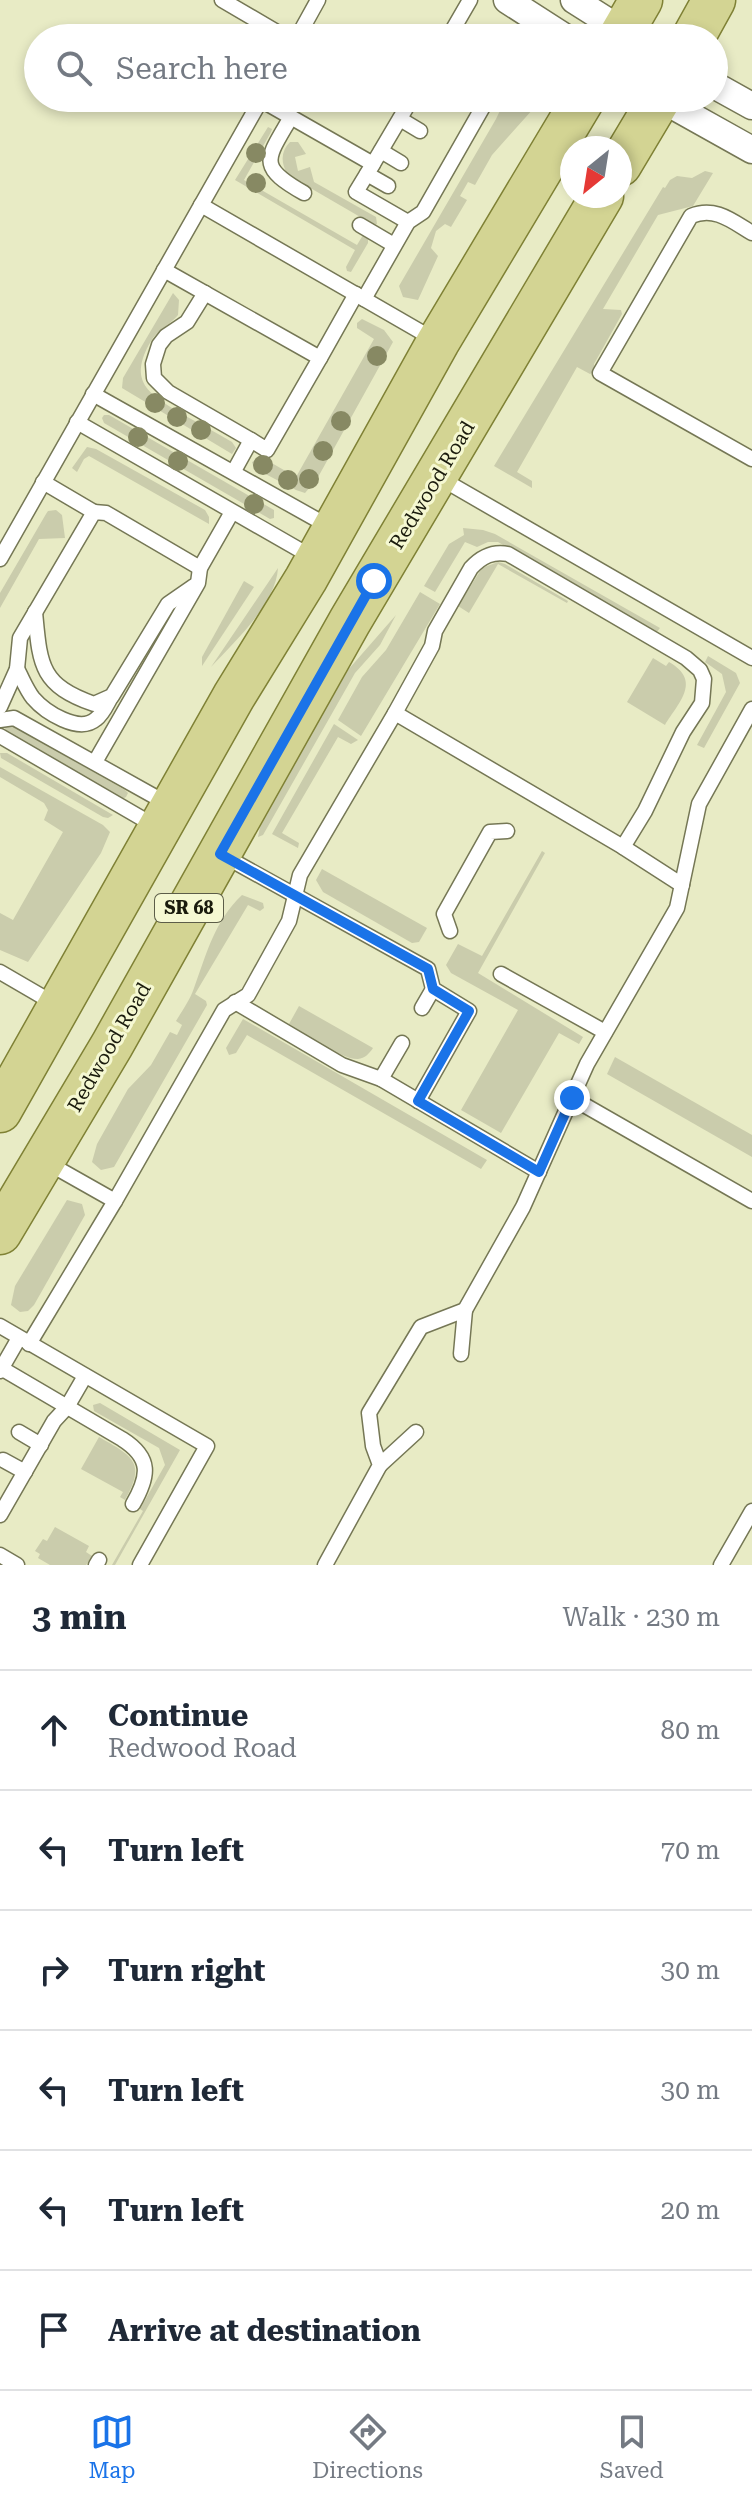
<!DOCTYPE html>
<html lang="en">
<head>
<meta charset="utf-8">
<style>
	:root { --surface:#fff; --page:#f6f6f7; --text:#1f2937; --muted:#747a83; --line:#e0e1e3; --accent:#1a73e8 }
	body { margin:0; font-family:"Roboto Serif",serif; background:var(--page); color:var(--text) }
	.compass { position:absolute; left:560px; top:136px; width:72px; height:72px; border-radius:50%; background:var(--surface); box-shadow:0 4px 12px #0003; rotate:210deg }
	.stop { position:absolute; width:24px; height:24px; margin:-18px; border:6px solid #1a73e8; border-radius:50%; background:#fff }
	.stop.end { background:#1a73e8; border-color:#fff; box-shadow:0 2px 8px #0008 }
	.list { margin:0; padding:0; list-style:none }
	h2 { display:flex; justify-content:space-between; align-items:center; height:104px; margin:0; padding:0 32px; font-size:34px }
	h2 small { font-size:26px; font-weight:400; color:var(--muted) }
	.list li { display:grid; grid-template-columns:52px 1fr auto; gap:24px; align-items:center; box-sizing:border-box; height:120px; padding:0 32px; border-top:2px solid var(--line) }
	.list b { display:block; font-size:30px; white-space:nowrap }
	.list p { margin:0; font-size:26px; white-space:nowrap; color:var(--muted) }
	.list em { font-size:26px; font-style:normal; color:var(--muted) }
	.icon { flex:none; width:44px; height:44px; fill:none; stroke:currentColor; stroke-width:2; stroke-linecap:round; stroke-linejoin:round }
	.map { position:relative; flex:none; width:752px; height:1565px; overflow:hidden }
	.search { position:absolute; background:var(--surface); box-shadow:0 4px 12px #0003; left:24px; right:24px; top:24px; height:88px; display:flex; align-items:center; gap:20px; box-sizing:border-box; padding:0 28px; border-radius:44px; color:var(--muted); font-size:30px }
	.sheet { height:824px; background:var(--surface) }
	nav { display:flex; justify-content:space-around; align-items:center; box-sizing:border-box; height:112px; border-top:2px solid var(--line); background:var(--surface); font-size:22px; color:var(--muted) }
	nav a { display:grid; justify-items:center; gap:4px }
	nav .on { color:var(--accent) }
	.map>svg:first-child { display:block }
</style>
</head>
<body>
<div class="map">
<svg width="752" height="1565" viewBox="0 0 752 1565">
	<rect width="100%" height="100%" fill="#e8ebc5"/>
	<!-- green -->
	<g fill="#caccac">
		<path d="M 506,98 L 542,99 L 492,155 L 475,185 L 468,182 L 460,196 L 467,200 L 451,227 L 445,224 L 436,231 L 431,248 L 438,256 L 418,300 L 403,297 L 399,286 L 496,119 Z"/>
		<path d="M 268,127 L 272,129 L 271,132 L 244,180 L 357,245 L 363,235 L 368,239 L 368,243 L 351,272 L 347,271 L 346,267 L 355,250 L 235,180 Z"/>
		<path d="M 290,142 L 298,142 L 306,154 L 295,157 L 298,171 L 310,167 L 314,182 L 376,217 L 377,224 L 374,225 L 288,175 C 281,164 280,152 290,142 Z"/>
		<path d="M 705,171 L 713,173 L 693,206 L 658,215 L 603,309 L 621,310 L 622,314 L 594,364 L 595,371 L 590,374 L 577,367 L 517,472 L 532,481 L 532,488 L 494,466 L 663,187 L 665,188 L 670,180 L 677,176 L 692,178 Z"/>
		<path d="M 173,293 L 179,300 L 178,315 C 170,325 157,330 151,341 C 127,382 149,394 182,414 C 199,423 216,433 232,442 L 236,448 L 232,454 L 122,388 L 123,378 Z"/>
		<path d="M 362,319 L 384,330 L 393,342 L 317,479 L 305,493 L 296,490 L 254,468 L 252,462 L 263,458 L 296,477 L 374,339 L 357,328 L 357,323 Z"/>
		<path d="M 104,415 L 109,415 L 274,510 L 274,518 L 270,519 L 104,423 L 102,418 Z"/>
		<path d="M 87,447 L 96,449 L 205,510 L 209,517 L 209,524 L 89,456 L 84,459 L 77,472 L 72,468 Z"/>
		<path d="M 56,510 L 62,515 L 65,538 L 39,539 L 0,608 L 0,593 L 46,514 L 48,511 Z"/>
		<path d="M 463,528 L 483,530 L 495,534 L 660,628 L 656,633 L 498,542 L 488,542 L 477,547 L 465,542 L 435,592 L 424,586 L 449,544 L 464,535 Z"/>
		<path d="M 498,562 L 505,564 L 568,601 L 567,603 L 498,564 L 469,613 L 458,606 L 482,568 Z"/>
		<path d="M 278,568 C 276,604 234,642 211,667 Z"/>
		<path d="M 244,581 L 254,587 L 202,666 L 202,657 Z"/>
		<path d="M 420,592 L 440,604 L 361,736 L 338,720 L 362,677 L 386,650 Z"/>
		<path d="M 396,615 L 380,645 L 355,673 L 263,835 L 258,837 L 261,822 L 348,670 Z"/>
		<path d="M 708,656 L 736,673 L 740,683 L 704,748 L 697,745 L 726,692 L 722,674 L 705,662 Z"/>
		<path d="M 653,658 L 666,666 L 669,662 C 702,681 679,702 665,725 L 627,702 Z"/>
		<path d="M 10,724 L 125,790 L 128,793 L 126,797 L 122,799 L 6,733 L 5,727 Z"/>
		<path d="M 334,724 L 358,740 L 351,744 L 338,737 L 282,833 L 299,843 L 298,848 L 272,834 Z"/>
		<path d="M 0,753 L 7,753 L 113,815 L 108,818 L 103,817 L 1,758 Z"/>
		<path d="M 0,767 L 103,825 L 110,832 L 101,853 L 28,962 L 0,950 L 0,913 L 13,920 L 63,832 L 44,820 L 48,810 L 44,803 L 0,777 Z"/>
		<path d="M 542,851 L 545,853 L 478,973 L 583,1037 L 579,1044 L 559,1033 L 501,1133 L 461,1110 L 518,1010 L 451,973 L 446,965 L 458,944 L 482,956 Z"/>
		<path d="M 322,869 L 427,928 L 419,942 L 412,943 L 323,892 L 316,880 Z"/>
		<path d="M 242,895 L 263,903 L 264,908 L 260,911 L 248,905 L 195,994 L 206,1001 L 207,1005 L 114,1167 L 101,1170 L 92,1162 L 97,1144 L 128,1089 L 151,1065 L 170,1032 L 177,1035 L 182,1025 L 176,1021 C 182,1011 190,1000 194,988 C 207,953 214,922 242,895 Z"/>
		<path d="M 299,1006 L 373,1048 C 369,1054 365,1058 358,1059 C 342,1060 304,1033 289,1024 Z"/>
		<path d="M 243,1019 L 487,1160 L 481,1169 L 247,1035 L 236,1053 L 229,1055 L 226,1048 Z"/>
		<path d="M 615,1057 L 752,1135 L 752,1157 L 607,1074 Z"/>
		<path d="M 67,1200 L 82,1204 L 85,1215 L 34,1305 L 28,1311 L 20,1312 L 11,1305 L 15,1286 Z"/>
		<path d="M 100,1403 L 180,1450 L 115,1565 L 112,1565 L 143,1511 L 140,1509 L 165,1465 L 159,1448 L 94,1411 L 93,1405 Z"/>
		<path d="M 99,1437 C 132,1456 147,1462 125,1500 L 120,1497 L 123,1492 L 81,1469 Z"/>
		<path d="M 55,1527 L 89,1546 L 86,1552 L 92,1556 L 86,1565 L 50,1565 L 38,1558 L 40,1554 L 35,1551 L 43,1539 L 47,1541 Z"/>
	</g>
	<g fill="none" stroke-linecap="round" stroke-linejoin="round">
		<defs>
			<g id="lane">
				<path d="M 222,0 L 287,38"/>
				<path d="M 297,38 L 318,0"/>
				<path d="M 448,38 L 470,0"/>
				<path d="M 438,98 L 439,98"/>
				<path d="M 261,100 L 373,164 L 412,98"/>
				<path d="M 291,117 C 267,159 256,166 304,193"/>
				<path d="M 400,119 L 420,131"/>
				<path d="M 381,151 L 401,163"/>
				<path d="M 373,164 L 356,192 L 408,222"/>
				<path d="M 367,174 L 388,186"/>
				<path d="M 201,205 L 435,340"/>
				<path d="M 360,225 L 394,245"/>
				<path d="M 752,233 C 732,221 715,206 691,216 L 600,373 L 752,459"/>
				<path d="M 164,270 L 320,358 L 267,450 L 251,440 L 234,471"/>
				<path d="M 205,293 L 187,322 L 166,336 L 159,345 L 153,364 L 154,378 L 168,392 L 251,440"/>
				<path d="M 364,299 L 408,222 L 423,212 L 488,98"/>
				<path d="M 320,358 L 356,294"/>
				<path d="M 93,394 L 330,527"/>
				<path d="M 77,422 L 312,557"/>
				<path d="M 440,478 L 752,658"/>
				<path d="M 43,482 L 94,512"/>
				<path d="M 0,559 L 262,98"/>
				<path d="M 35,612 C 40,665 40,685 94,704 L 112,696 L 168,604 L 194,586"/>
				<path d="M 17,669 C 22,678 26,689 33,698 C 45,712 79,734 96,719 C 103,714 107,704 111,697"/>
				<path d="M 0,707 L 17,669 L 20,638 L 94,512 L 106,513 L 200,568"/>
				<path d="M 395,713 L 432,646 L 435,631 L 471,568 C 482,556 493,551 508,554 L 686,658 L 700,670 L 704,679 L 702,703 L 683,732 L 645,811 L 623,847"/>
				<path d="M 0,720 L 14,718 L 168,804"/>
				<path d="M 0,736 L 155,826"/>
				<path d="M 95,762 L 198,583 L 200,568 L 232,512"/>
				<path d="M 224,856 L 428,969 L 433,989 L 469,1011 L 418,1101"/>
				<path d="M 450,931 L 444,914 L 490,832 L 507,831"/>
				<path d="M 0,972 L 55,1004"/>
				<path d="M 501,974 L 605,1032"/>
				<path d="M 235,1002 L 342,1065 L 381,1079 L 539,1172"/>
				<path d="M 422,1008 L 433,989"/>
				<path d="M 381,1079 L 402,1043"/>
				<path d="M 572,1098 L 752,1201"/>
				<path d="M 46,1162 L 115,1201"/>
				<path d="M 0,1326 L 207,1446 L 140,1565"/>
				<path d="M 29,1344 L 115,1201 L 224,1010 L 248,995 L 289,921 L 300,875 L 395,713 L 623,847 L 682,885"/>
				<path d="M 461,1354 L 465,1310"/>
				<path d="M 1,1368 L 122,1439 C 152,1458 149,1476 133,1504"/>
				<path d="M 0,1371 L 19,1338"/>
				<path d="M 19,1432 L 41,1445"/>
				<path d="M 3,1460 L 25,1472"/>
				<path d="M 380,1465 L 416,1432"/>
				<path d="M 0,1515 L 54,1421 L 67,1407 L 85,1376"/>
				<path d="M 0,1555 L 17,1565"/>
				<path d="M 96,1565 L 99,1560"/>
				<path d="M 325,1565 L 380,1465 L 373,1446 L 369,1413 L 421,1327 L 465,1310 L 523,1207 L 587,1064 L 677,908 L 699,804 L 752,709"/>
				<path d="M 721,1565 L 752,1511"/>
			</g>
			<g id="street">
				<path d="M 507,0 L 566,38"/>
				<path d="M 574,0 L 634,38"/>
				<path d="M 714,85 L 752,106"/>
				<path d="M 659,98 L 752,150"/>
			</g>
			<g id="primary">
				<path d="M 619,38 L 641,0"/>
				<path d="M 693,38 L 714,0"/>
				<path d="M 620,165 L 660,98"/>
				<path d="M 0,1111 L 234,696 L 306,579 L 438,342 L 584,98"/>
				<path d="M 0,1233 L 112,1045 L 350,621 L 602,196"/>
			</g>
		</defs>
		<!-- lane casing -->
		<use href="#lane" stroke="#757755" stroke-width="17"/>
		<!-- street casing -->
		<use href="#street" stroke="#757755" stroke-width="29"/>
		<!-- primary casing -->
		<use href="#primary" stroke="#7f8135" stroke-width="45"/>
		<!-- lane -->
		<use href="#lane" stroke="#fff" stroke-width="14"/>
		<!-- street -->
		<use href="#street" stroke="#fff" stroke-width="26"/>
		<!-- primary -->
		<use href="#primary" stroke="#d3d493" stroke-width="42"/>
	</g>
	<!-- trees -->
	<g fill="#878963">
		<circle cx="256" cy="153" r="10"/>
		<circle cx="256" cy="183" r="10"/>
		<circle cx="377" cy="356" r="10"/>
		<circle cx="155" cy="403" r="10"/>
		<circle cx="177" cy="417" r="10"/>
		<circle cx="341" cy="421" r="10"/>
		<circle cx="201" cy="430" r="10"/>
		<circle cx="138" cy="437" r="10"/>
		<circle cx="323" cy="451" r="10"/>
		<circle cx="178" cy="461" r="10"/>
		<circle cx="263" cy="465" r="10"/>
		<circle cx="309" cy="479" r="10"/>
		<circle cx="288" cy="480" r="10"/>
		<circle cx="254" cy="504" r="10"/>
	</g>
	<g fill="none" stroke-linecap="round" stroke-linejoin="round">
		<!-- route -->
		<path stroke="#1a73e8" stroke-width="10" d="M 374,581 L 220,854 L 428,969 L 433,989 L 469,1011 L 418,1101 L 539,1172 L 572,1098"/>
	</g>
	<g text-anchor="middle" stroke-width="6" stroke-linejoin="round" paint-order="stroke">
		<!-- shield labels -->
		<rect fill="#f5f8d2" stroke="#5c5d48" stroke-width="2" x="155" y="894" width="68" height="28" rx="6"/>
		<g font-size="18" font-weight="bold" fill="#1a1b0d">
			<text x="189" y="914">SR 68</text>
		</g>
		<!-- street labels -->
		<g font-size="20" fill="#1a1b0d" stroke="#f5f8d2">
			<text transform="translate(432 485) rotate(-59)" y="7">Redwood Road</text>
			<text transform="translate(109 1047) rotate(-60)" y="7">Redwood Road</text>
		</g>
	</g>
</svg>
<svg class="compass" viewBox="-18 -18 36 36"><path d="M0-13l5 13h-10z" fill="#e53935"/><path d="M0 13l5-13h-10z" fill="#747a83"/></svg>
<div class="stop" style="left:374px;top:581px"></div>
<div class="stop end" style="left:572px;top:1098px"></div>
<div class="search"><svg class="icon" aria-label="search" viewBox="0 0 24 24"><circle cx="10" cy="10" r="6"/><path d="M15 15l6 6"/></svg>Search here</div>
</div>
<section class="sheet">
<h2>3 min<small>Walk · 230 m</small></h2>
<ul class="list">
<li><svg class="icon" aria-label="ahead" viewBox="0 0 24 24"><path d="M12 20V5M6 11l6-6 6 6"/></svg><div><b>Continue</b><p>Redwood Road</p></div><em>80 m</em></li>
<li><svg class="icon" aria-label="left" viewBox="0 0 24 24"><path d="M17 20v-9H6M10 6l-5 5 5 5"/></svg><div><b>Turn left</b></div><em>70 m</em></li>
<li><svg class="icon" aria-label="right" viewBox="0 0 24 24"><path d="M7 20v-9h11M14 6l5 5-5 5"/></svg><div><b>Turn right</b></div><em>30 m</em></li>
<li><svg class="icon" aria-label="left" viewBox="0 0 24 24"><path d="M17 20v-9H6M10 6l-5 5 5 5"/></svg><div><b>Turn left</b></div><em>30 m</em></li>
<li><svg class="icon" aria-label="left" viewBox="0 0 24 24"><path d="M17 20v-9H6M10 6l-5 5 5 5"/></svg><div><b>Turn left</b></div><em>20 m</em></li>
<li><svg class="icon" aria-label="arrive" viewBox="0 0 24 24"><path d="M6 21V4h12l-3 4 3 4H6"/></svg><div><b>Arrive at destination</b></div></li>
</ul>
</section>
<nav>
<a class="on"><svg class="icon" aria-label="map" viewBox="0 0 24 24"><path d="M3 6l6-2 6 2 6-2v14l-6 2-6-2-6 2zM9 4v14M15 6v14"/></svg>Map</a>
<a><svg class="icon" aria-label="directions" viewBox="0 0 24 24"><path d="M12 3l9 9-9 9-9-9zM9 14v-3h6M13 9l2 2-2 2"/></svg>Directions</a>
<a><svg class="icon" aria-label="saved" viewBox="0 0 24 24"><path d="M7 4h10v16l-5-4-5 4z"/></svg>Saved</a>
</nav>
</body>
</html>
